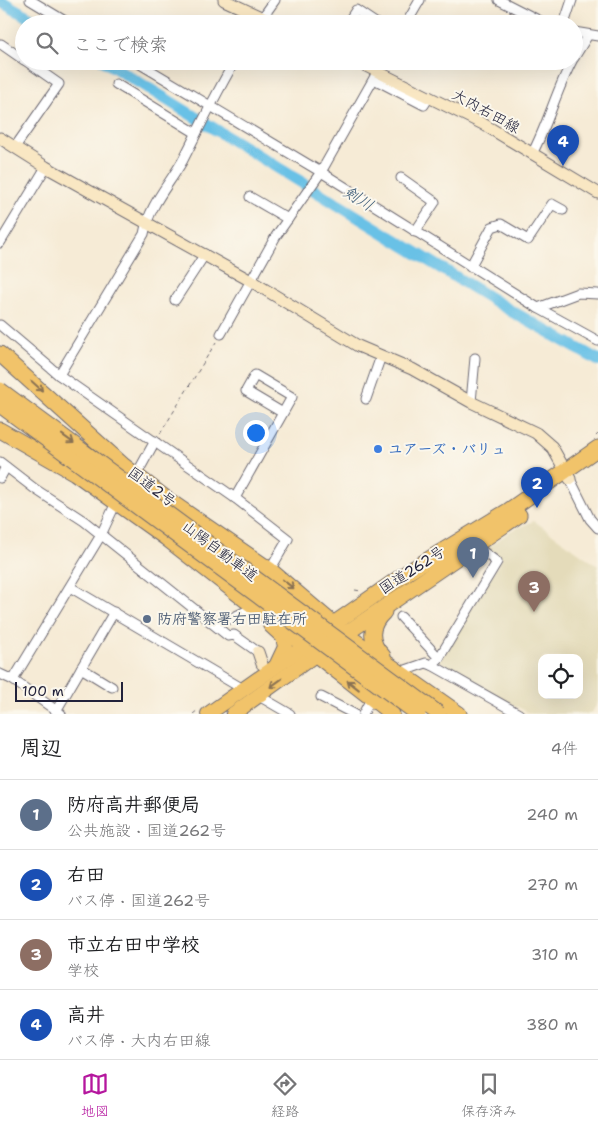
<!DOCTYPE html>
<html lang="ja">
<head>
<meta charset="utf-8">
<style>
	:root { --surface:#fff; --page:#f2f2f2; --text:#202124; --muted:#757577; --line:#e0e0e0; --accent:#b5179e }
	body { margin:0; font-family:"Shantell Sans","Klee One",sans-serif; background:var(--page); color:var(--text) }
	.controls { position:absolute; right:15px; bottom:15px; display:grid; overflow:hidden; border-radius:10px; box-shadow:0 5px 20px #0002 }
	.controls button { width:45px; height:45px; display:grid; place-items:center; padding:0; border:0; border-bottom:1px solid var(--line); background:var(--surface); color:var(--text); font:25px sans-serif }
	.scale { position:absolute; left:15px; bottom:12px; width:108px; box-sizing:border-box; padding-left:5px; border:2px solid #22223b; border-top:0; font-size:14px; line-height:18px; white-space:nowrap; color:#22223b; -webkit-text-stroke:4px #fbf7ec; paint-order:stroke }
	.you { position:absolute; left:255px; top:432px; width:18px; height:18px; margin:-12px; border:4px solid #fff; border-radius:50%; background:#1a73e8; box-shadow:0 0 0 8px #1a73e833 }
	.badge { display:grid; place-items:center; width:32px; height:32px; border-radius:50%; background:var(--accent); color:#fff; font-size:16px; font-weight:700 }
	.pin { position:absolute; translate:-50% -41px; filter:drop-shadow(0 1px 2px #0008) }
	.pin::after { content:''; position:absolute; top:26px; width:18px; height:15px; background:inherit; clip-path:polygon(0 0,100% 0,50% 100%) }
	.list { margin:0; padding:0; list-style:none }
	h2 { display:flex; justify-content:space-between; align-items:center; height:65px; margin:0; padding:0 20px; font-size:21px }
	h2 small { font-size:16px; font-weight:400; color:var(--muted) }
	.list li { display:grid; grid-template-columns:32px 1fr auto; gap:15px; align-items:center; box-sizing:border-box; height:70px; padding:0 20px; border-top:1px solid var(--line) }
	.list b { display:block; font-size:19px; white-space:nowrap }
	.list p { margin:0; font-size:16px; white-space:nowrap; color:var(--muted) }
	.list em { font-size:16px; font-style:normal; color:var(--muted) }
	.icon { flex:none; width:28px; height:28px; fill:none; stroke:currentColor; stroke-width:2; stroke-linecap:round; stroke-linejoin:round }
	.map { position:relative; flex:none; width:598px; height:714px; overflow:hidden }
	.search { position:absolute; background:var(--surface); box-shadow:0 5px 20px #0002; left:15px; right:15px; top:15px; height:55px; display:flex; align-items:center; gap:12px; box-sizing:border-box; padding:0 18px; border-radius:28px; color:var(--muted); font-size:19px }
	.sheet { height:345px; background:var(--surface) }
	nav { display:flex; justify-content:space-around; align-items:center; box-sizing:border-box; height:70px; border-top:1px solid var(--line); background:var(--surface); font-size:14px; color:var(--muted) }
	nav a { display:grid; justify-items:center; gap:2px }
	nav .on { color:var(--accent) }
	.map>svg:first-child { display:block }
</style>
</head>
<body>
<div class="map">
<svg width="598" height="714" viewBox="0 0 598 714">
	<rect width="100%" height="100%" fill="#fbf7ec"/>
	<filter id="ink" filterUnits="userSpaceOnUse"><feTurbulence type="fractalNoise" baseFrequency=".02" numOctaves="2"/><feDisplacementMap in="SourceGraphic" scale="10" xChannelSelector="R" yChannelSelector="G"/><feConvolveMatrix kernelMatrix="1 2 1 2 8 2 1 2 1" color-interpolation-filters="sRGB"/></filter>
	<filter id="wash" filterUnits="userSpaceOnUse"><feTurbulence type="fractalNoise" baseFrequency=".0096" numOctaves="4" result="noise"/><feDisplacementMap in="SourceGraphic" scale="20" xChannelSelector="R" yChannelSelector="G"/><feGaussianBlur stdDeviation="1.12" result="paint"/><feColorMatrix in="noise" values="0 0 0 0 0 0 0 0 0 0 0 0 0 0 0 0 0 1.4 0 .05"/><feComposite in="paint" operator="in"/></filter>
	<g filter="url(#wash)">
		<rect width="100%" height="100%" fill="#f6ebd6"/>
		<!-- built -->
		<path fill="#e4dbba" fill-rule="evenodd" d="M 534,521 L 598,566 L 598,702 L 591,714 L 531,714 L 467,680 L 439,660 L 502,559 L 488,550 L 489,547 L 512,530 ZM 542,658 L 579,658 L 579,695 L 542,695 Z"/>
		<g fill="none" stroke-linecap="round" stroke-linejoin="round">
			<!-- river -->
			<g stroke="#69c1e6" stroke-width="12">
				<path d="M 0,1 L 41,24"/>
				<path d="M 104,61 L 511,311 L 598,360"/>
			</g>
		</g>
	</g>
	<g filter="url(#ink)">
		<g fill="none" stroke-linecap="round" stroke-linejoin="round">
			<defs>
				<g id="street">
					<path d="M 30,0 L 70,24"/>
					<path d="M 499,0 L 546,24"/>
					<path d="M 258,24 L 275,0"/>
					<path d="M 347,24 L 356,10 L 377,24"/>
					<path d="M 406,24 L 420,0"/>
					<path d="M 564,24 L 572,0"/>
					<path d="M 574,32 L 598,36"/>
					<path d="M 1,44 L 24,60"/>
					<path d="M 574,58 L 588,35"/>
					<path d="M 135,61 L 321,172 L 538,308 L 598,341"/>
					<path d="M 374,79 L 424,105 L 429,97"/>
					<path d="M 116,84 L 196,133"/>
					<path d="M 15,147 L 59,84 L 26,61"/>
					<path d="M 532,154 C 548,124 556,91 572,61"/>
					<path d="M 401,178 L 435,202 L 415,232"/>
					<path d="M 250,197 L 288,219"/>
					<path d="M 0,243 L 46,167"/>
					<path d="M 470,267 L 492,227 L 501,224 L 528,240 L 552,204 L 563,210"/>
					<path d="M 175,300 L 205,254"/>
					<path d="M 538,308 L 578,293 L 598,294"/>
					<path d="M 0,325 L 59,375 L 235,498 L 288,539 L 270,570"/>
					<path d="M 221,334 L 276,236 L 321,172 L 378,71"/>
					<path d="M 59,375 L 144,234 C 149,205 169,185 183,160 C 200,127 216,93 235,61"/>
					<path d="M 366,399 L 381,356"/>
					<path d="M 471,402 L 475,358"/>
					<path d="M 0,462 L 35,489 L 84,521 L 228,636 L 234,635 L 258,652"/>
					<path d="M 139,470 L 155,441"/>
					<path d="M 0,478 L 6,467"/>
					<path d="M 570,479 L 590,519 L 598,528"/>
					<path d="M 235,498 L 292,397 L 255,375 L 246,391 L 283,413"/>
					<path d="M 70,587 L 243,689"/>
					<path d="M 401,617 L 439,658"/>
					<path d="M 213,623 L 225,621 L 255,607"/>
					<path d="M 432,665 L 439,658 L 497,562 L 474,545"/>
					<path d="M 81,668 L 112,687"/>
					<path d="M 400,672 L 426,663 L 432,665 L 519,714"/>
					<path d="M 0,674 L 13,680 L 61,714"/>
					<path d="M 13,680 L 101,535 L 114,507"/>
					<path d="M 259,696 L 290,714"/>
					<path d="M 321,697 L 354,714"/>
					<path d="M 56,711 L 114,612"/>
					<path d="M 363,714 L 371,699"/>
				</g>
				<g id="secondary">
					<path d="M 224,0 L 276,24"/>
					<path d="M 356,61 L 483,124 L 598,193"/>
					<path d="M 0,138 L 46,167 L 251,281 L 358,346 L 412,369 L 471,402 L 536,433 L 552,447 L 570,479"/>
					<path d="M 258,652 L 262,664"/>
				</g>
				<g id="primary">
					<path d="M 270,625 L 283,637 L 285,647 L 276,666"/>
					<path d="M 208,714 L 305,646"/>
					<path d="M 233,714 L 315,655"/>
				</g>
				<g id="highway">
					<path d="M 0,354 L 124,466 L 168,500 L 270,570 L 345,634 L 459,714"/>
					<path d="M 0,430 L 75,473 L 166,538 L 392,714"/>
					<path d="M 325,630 L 408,572 L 508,511 L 598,448"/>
					<path d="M 338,639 L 519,515"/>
					<path d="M 383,656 C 369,642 369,626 384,612"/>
				</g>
			</defs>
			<!-- street casing -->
			<use href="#street" stroke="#6c6871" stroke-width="11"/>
			<!-- secondary casing -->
			<use href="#secondary" stroke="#6c6871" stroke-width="13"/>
			<!-- primary casing -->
			<use href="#primary" stroke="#6c6871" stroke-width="16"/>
			<!-- highway casing -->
			<use href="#highway" stroke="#6c6871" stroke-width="17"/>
			<!-- path -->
			<g stroke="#6c6871" stroke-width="1" stroke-dasharray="4 4" stroke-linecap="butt">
				<path d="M 160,434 L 216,342"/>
				<path d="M 596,436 L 598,434"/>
				<path d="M 355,590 L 361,591"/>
				<path d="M 193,714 L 198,710"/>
			</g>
			<!-- street -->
			<use href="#street" stroke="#fff" stroke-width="9"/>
			<!-- secondary -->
			<use href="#secondary" stroke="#f9e7c3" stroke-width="11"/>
			<!-- primary -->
			<use href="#primary" stroke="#f1c36a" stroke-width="14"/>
			<!-- highway -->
			<use href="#highway" stroke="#f1c36a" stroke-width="15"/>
			<defs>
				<g id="highway-bridge">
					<path d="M 0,390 L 439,714"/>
					<path d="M 0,405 L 418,714"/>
				</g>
			</defs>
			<!-- highway-bridge casing -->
			<use href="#highway-bridge" stroke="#6c6871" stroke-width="17" stroke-linecap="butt"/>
			<!-- highway-bridge -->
			<use href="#highway-bridge" stroke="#f1c36a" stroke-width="15"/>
		</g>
		<!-- one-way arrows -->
		<defs><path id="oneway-shaft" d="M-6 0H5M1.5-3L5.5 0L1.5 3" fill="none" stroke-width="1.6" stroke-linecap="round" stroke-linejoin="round" transform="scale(1.25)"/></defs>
		<g stroke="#8a7252">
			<use href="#oneway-shaft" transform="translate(37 386) rotate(42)"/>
			<use href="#oneway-shaft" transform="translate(68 439) rotate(36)"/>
			<use href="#oneway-shaft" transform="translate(288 584) rotate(38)"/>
			<use href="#oneway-shaft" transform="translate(276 683) rotate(144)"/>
			<use href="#oneway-shaft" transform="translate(353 685) rotate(-142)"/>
		</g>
	</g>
	<!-- markers -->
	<circle fill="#3f7fe0" stroke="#fbf7ec" stroke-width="2" cx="378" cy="449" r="5"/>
	<circle fill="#5c6f8a" stroke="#fbf7ec" stroke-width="2" cx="147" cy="619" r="5"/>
	<g text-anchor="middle" stroke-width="4" stroke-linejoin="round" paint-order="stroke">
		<!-- street labels -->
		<g font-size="15" fill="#22223b" stroke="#fbf7ec">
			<text transform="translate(486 111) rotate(29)" y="5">大内右田線</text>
			<text transform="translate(152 487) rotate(37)" y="5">国道2号</text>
			<text transform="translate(220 551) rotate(37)" y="5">山陽自動車道</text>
			<text transform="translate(412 570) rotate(-33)" y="5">国道262号</text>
		</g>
		<!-- shop labels -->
		<g font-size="15" font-weight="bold" fill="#366cbe" stroke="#fbf7ec" text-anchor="start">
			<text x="388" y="454">ユアーズ・バリュ</text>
		</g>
		<!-- service labels -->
		<g font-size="15" font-weight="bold" fill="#4e5e75" stroke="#fbf7ec" text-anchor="start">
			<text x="157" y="624">防府警察署右田駐在所</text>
		</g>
		<!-- water labels -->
		<g font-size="16" font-style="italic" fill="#3b5a77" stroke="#fbf7ec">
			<text transform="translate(359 198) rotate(32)" y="6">剣川</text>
		</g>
	</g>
</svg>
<div class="controls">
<button><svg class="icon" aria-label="locate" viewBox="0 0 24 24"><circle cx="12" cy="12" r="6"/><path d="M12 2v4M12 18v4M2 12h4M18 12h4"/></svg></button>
</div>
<div class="scale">100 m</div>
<div class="you"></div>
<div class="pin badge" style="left:473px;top:578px;background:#5c6f8a">1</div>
<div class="pin badge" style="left:537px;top:508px;background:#1a4fb4">2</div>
<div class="pin badge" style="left:534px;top:612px;background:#8d6e63">3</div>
<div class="pin badge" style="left:563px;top:166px;background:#1a4fb4">4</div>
<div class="search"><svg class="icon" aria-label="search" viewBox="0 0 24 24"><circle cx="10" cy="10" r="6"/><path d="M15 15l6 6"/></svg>ここで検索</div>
</div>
<section class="sheet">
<h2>周辺<small>4件</small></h2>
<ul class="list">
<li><span class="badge" style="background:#5c6f8a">1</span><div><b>防府高井郵便局</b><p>公共施設 · 国道262号</p></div><em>240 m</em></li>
<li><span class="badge" style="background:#1a4fb4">2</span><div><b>右田</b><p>バス停 · 国道262号</p></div><em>270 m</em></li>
<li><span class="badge" style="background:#8d6e63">3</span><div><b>市立右田中学校</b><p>学校</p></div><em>310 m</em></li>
<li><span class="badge" style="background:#1a4fb4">4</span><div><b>高井</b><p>バス停 · 大内右田線</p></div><em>380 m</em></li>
</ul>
</section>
<nav>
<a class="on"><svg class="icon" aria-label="map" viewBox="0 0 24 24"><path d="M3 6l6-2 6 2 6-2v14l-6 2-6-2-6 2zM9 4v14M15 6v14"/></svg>地図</a>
<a><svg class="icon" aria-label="directions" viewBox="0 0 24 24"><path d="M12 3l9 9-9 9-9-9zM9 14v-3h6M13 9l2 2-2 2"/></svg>経路</a>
<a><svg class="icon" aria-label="saved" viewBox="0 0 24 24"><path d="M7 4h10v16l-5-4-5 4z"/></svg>保存済み</a>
</nav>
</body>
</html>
